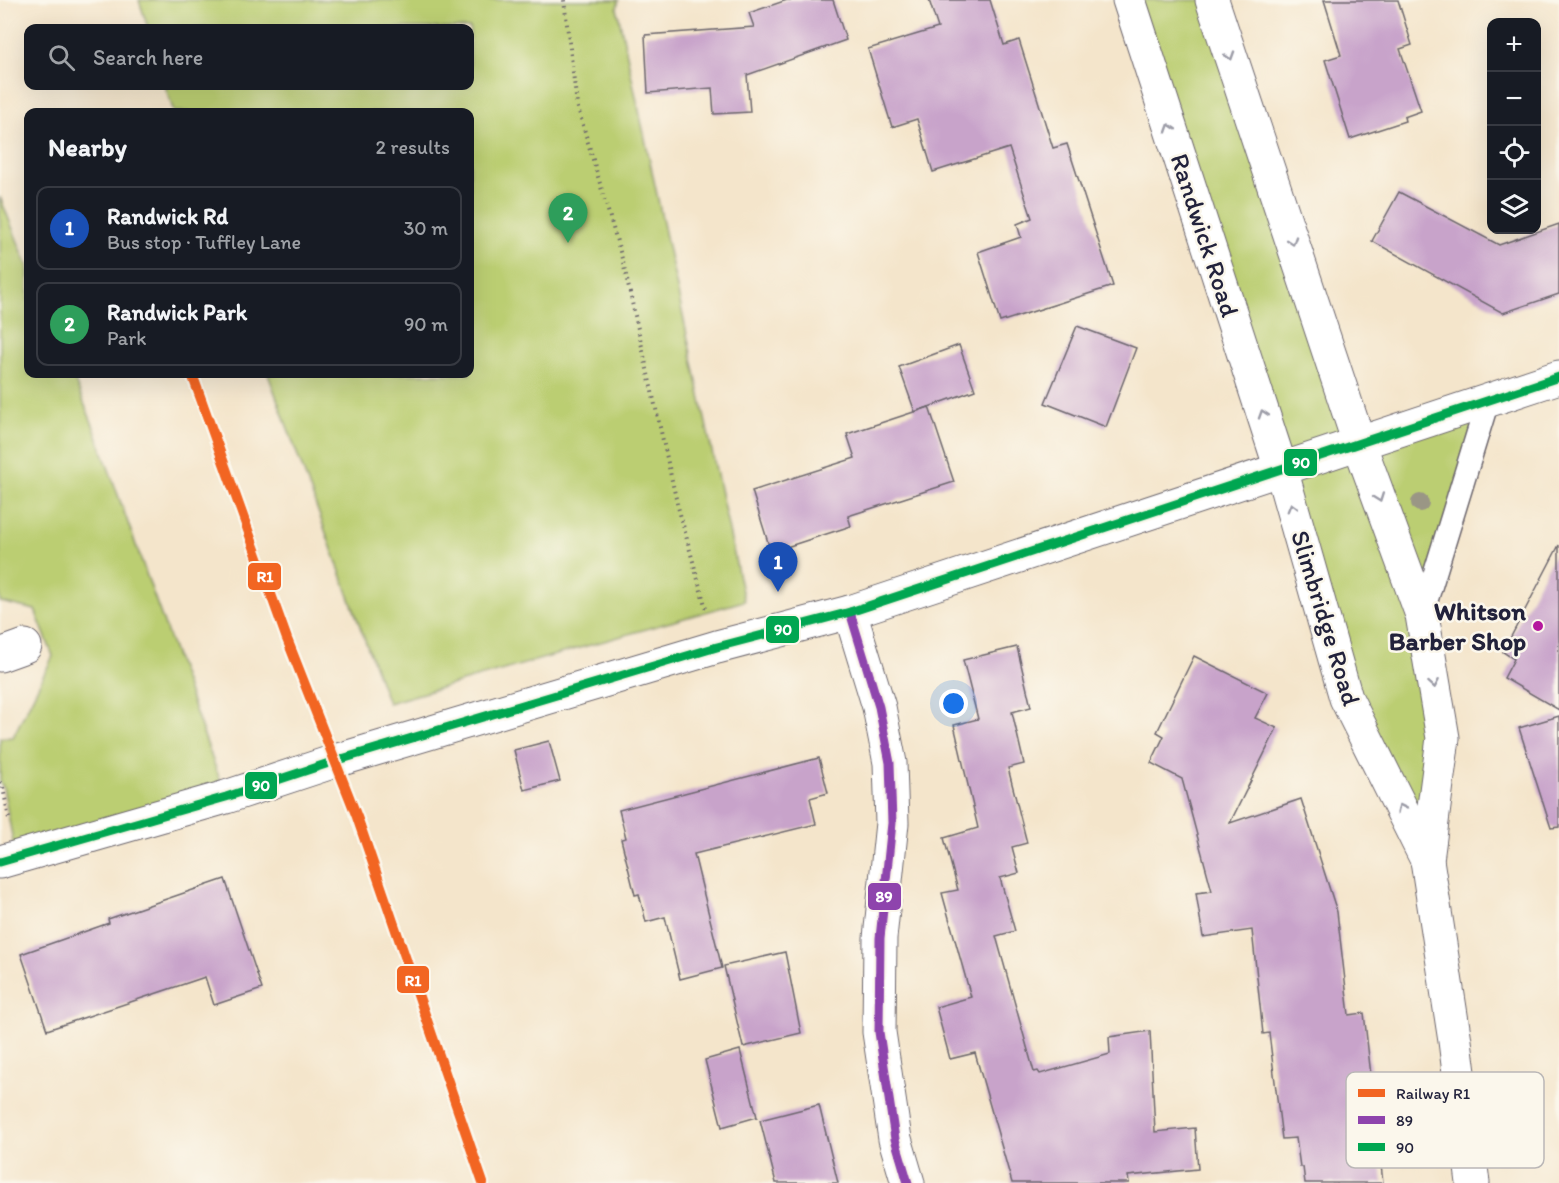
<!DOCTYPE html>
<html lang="en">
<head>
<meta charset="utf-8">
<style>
	:root { --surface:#171b24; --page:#242831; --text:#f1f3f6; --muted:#9ea1a6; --line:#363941; --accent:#b45309 }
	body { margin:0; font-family:Itim,sans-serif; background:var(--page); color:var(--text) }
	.controls { position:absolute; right:18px; top:18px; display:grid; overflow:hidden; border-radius:12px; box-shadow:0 6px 24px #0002 }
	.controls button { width:54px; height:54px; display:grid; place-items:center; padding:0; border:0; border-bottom:2px solid var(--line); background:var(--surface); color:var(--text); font:30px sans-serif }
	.you { position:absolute; left:954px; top:704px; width:21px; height:21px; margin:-15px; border:4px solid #fff; border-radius:50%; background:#1a73e8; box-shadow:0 0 0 9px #1a73e833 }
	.badge { display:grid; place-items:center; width:39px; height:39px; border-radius:50%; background:var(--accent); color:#fff; font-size:20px; font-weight:700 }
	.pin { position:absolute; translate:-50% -50px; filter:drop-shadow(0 2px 3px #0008) }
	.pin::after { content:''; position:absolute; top:32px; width:21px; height:18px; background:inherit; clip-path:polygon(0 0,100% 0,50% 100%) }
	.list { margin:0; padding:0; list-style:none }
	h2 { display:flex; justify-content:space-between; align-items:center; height:78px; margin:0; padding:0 24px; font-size:26px }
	h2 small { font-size:20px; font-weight:400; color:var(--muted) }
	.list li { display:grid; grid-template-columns:39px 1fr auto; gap:18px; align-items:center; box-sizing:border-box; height:84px; margin:0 12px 12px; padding:0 12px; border:2px solid var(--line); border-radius:12px }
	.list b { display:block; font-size:22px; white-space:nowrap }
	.list p { margin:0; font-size:20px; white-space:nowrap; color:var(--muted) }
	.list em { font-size:20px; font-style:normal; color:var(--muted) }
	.icon { flex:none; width:33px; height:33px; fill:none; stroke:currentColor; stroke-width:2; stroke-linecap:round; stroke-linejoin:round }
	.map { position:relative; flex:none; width:1559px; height:1183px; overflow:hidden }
	.search { position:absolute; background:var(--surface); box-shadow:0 6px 24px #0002; left:24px; top:24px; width:450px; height:66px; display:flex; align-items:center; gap:15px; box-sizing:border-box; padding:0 21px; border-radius:12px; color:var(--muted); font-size:22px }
	.panel { position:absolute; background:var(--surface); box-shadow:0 6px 24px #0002; left:24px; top:108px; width:450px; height:270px; border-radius:12px }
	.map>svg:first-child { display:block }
</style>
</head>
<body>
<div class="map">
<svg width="1559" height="1183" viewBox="0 0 1559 1183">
	<rect width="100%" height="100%" fill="#fbf7ec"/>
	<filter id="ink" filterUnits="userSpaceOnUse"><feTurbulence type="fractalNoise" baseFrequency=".0167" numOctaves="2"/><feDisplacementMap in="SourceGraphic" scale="12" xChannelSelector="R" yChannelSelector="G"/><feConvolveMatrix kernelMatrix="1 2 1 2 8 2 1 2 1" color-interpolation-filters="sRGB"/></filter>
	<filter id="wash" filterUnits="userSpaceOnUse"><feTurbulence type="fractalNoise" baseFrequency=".008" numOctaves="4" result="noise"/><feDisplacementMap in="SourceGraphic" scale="24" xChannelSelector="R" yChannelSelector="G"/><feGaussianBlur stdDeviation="1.35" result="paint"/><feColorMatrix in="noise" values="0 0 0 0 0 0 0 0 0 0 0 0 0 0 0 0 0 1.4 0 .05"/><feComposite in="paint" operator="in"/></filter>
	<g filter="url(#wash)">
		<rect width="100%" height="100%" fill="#f4e5cb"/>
		<!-- green -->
		<g fill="#bbce72" stroke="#6e7856" stroke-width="1.5">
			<path d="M 139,0 L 619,0 L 617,8 L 744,601 L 388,703 L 268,374 L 470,374 L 470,112 L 174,112 L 165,86 L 470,86 L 470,28 L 148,28 Z"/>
			<path d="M 1129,0 L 1212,0 L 1359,443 L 1488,400 L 1422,615 L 1443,738 L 1427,860 L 1346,698 Z"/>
			<path d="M 0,197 L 28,267 L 28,374 L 72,374 L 93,425 L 226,797 L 16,858 L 3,787 L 0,782 L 0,738 L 13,737 L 53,656 L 35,610 L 0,602 Z"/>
		</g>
		<g id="blocks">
			<!-- building -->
			<g fill="#c8a3ca">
				<path d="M 787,0 L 833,0 L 846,40 L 747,75 L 750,112 L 714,114 L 712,88 L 648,93 L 645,35 L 754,27 L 749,13 Z"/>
				<path d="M 929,0 L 990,0 L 1004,45 L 1019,40 L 1053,148 L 1067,144 L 1113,286 L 1000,322 L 978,252 L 1021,237 L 1017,224 L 1032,218 L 1009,148 L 933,172 L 917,119 L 892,127 L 868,49 L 938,28 Z"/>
				<path d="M 1324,0 L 1398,0 L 1412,45 L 1400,49 L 1421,111 L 1404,117 L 1405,121 L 1350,139 L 1325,60 L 1341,55 Z"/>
				<path d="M 1399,192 L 1499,245 L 1559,224 L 1559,294 L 1503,313 L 1372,241 Z"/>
				<path d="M 1077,326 L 1136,348 L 1106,427 L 1045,403 Z"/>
				<path d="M 959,345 L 975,390 L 915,412 L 899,367 Z"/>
				<path d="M 929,407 L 954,482 L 848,516 L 851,526 L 771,552 L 752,491 L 855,458 L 847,434 Z"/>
				<path d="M 1559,545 L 1559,710 L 1504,678 L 1514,659 L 1503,652 Z"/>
				<path d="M 1017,647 L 1031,707 L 1012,712 L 1024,764 L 1008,768 L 1027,843 L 1012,847 L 1019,873 L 1000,878 L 1015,931 L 996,936 L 1034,1072 L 1038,1071 L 1040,1074 L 1110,1054 L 1109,1037 L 1150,1031 L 1155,1132 L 1195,1128 L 1198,1169 L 1128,1176 L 1129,1183 L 1012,1183 L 975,1053 L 950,1059 L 936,1007 L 971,997 L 942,893 L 958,890 L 944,838 L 978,828 L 954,725 L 978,719 L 963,660 Z"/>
				<path d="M 1194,656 L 1268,693 L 1255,718 L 1277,728 L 1230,823 L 1301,799 L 1337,912 L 1349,1015 L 1364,1013 L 1383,1183 L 1305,1183 L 1303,1167 L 1300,1167 L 1296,1138 L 1282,1139 L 1269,1033 L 1263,1034 L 1252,930 L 1203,937 L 1196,893 L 1212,891 L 1182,779 L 1151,763 L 1164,736 L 1157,732 Z"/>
				<path d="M 1559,716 L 1559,827 L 1551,828 L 1519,728 Z"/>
				<path d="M 549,741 L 560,781 L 524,790 L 514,750 Z"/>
				<path d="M 819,758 L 828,793 L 810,798 L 816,824 L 694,854 L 722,968 L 680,979 L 665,917 L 646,922 L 639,894 L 635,895 L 621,839 L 626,838 L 619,810 Z"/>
				<path d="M 225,879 L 262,989 L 214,1005 L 205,977 L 47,1030 L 21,954 L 109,923 L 108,919 Z"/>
				<path d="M 785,952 L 801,1033 L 743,1047 L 724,966 Z"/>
				<path d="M 740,1050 L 757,1117 L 722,1127 L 705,1060 Z"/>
				<path d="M 819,1105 L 838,1183 L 776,1183 L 760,1120 Z"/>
			</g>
		</g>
	</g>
	<g filter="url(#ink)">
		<use href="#blocks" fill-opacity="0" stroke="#6c666d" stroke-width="1.5"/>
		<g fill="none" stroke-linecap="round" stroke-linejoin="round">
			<defs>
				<path id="lane" d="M 1422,615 L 1488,400"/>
				<g id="street">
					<path d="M 1129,0 L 1281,469 L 1346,698 L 1427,860"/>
					<path d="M 1212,0 L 1359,443 L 1422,615 L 1443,738 L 1427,860 L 1455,1041 L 1473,1183"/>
					<path d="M 850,612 L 879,707 L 890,763 L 892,823 L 880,938 L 879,1032 L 895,1139 L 908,1183"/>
					<path d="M 0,655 L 25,646"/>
					<path d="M 0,862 L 226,797 L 335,761 L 717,647 L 850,612 L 1559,377"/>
				</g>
			</defs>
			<!-- lane casing -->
			<use href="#lane" stroke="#6c666d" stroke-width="25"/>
			<!-- street casing -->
			<use href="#street" stroke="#6c666d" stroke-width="35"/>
			<!-- path -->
			<g stroke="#6c666d" stroke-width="4" stroke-dasharray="1.5 4.5" stroke-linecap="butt">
				<path d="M 564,0 L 577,105 L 623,262 L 677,503 L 706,609"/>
				<path d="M 0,782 L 3,787 L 9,819"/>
			</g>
			<!-- lane -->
			<use href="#lane" stroke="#fff" stroke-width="22"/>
			<!-- street -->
			<use href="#street" stroke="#fff" stroke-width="33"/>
			<defs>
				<path id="bus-1" d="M 850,612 L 879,707 L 890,763 L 892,823 L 880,938 L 879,1032 L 895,1139 L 908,1183"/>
				<path id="bus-2" d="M 0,862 L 226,797 L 335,761 L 717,647 L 850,612 L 1559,377"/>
			</defs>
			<!-- bus-1 casing -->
			<use href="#bus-1" stroke="#fbf7ec" stroke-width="14"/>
			<!-- bus-2 casing -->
			<use href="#bus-2" stroke="#fbf7ec" stroke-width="14"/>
			<!-- bus-1 -->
			<use href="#bus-1" stroke="#8e44ad" stroke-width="9"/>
			<!-- bus-2 -->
			<use href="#bus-2" stroke="#00a651" stroke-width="9"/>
			<defs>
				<path id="rail-1" d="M 192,374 L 287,639 L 357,817 L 483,1183"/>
			</defs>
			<!-- rail-1 casing -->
			<use href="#rail-1" stroke="#fbf7ec" stroke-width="15"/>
			<!-- rail-1 -->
			<use href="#rail-1" stroke="#f26522" stroke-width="10"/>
		</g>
		<!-- trees -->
		<circle fill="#9a9685" cx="1420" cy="503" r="9"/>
		<!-- one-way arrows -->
		<defs><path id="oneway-chevron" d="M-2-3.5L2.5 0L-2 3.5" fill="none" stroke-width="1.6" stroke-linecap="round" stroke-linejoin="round" transform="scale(1.5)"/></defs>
		<g stroke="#9c9ca7">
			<use href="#oneway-chevron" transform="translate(1230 56) rotate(72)"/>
			<use href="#oneway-chevron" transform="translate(1170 128) rotate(-108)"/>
			<use href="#oneway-chevron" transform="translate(1292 241) rotate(72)"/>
			<use href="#oneway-chevron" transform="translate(1263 414) rotate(-108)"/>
			<use href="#oneway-chevron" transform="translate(1379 498) rotate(70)"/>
			<use href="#oneway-chevron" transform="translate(1292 507) rotate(-106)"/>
			<use href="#oneway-chevron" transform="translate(1434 684) rotate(80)"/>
			<use href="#oneway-chevron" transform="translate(1401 808) rotate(-116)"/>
		</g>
	</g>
	<!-- markers -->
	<circle fill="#b5179e" stroke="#fbf7ec" stroke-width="2" cx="1538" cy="626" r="6"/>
	<g text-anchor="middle" stroke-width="5" stroke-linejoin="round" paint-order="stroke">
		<!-- street labels -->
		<g font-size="26" fill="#22223b" stroke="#fbf7ec">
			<text transform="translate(1205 235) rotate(72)" y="9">Randwick Road</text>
			<text transform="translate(1326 618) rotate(73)" y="9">Slimbridge Road</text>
		</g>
		<!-- poi labels -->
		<g font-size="26" font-weight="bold" fill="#22223b" stroke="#fbf7ec" text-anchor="end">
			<text x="1526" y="620">Whitson<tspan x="1526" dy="30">Barber Shop</tspan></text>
		</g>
	</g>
	<!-- legend -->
	<rect x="1346" y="1072" width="198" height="96" rx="9" fill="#fbf7ec" stroke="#bab7b7" stroke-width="1.5"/>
	<rect x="1358" y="1089" width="27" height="8" fill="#f26522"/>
	<rect x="1358" y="1116" width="27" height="8" fill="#8e44ad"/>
	<rect x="1358" y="1143" width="27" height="8" fill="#00a651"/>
	<g font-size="16" fill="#22223b">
		<text x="1396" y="1099">Railway R1</text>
		<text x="1396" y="1126">89</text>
		<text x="1396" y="1153">90</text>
	</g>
	<g stroke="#fbf7ec" stroke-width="2">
		<rect x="1283" y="448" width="35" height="29" rx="6" fill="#00a651"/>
		<rect x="247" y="562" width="35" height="29" rx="6" fill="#f26522"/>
		<rect x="765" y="615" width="35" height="29" rx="6" fill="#00a651"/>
		<rect x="244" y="771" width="34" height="29" rx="6" fill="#00a651"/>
		<rect x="867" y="882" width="35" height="29" rx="6" fill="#8e44ad"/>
		<rect x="396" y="965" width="34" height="29" rx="6" fill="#f26522"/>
	</g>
	<g font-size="16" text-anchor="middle" font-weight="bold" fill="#fff">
		<text x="1301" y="468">90</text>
		<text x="265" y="582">R1</text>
		<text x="783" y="635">90</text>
		<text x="261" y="791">90</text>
		<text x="884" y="902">89</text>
		<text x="413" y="986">R1</text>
	</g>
</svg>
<div class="controls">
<button>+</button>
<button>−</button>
<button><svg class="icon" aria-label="locate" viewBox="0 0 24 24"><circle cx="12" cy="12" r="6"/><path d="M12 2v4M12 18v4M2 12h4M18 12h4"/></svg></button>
<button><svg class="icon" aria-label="layers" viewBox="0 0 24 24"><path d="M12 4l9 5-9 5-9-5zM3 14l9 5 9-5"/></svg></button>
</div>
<div class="you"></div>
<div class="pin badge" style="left:778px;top:592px;background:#1a4fb4">1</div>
<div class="pin badge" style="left:568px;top:243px;background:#2e9e5b">2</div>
<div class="search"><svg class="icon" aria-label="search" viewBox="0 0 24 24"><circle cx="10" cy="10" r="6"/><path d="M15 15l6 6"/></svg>Search here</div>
<section class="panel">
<h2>Nearby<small>2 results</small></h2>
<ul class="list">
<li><span class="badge" style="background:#1a4fb4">1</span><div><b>Randwick Rd</b><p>Bus stop · Tuffley Lane</p></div><em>30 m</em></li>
<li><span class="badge" style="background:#2e9e5b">2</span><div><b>Randwick Park</b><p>Park</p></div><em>90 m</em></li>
</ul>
</section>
</div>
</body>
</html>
